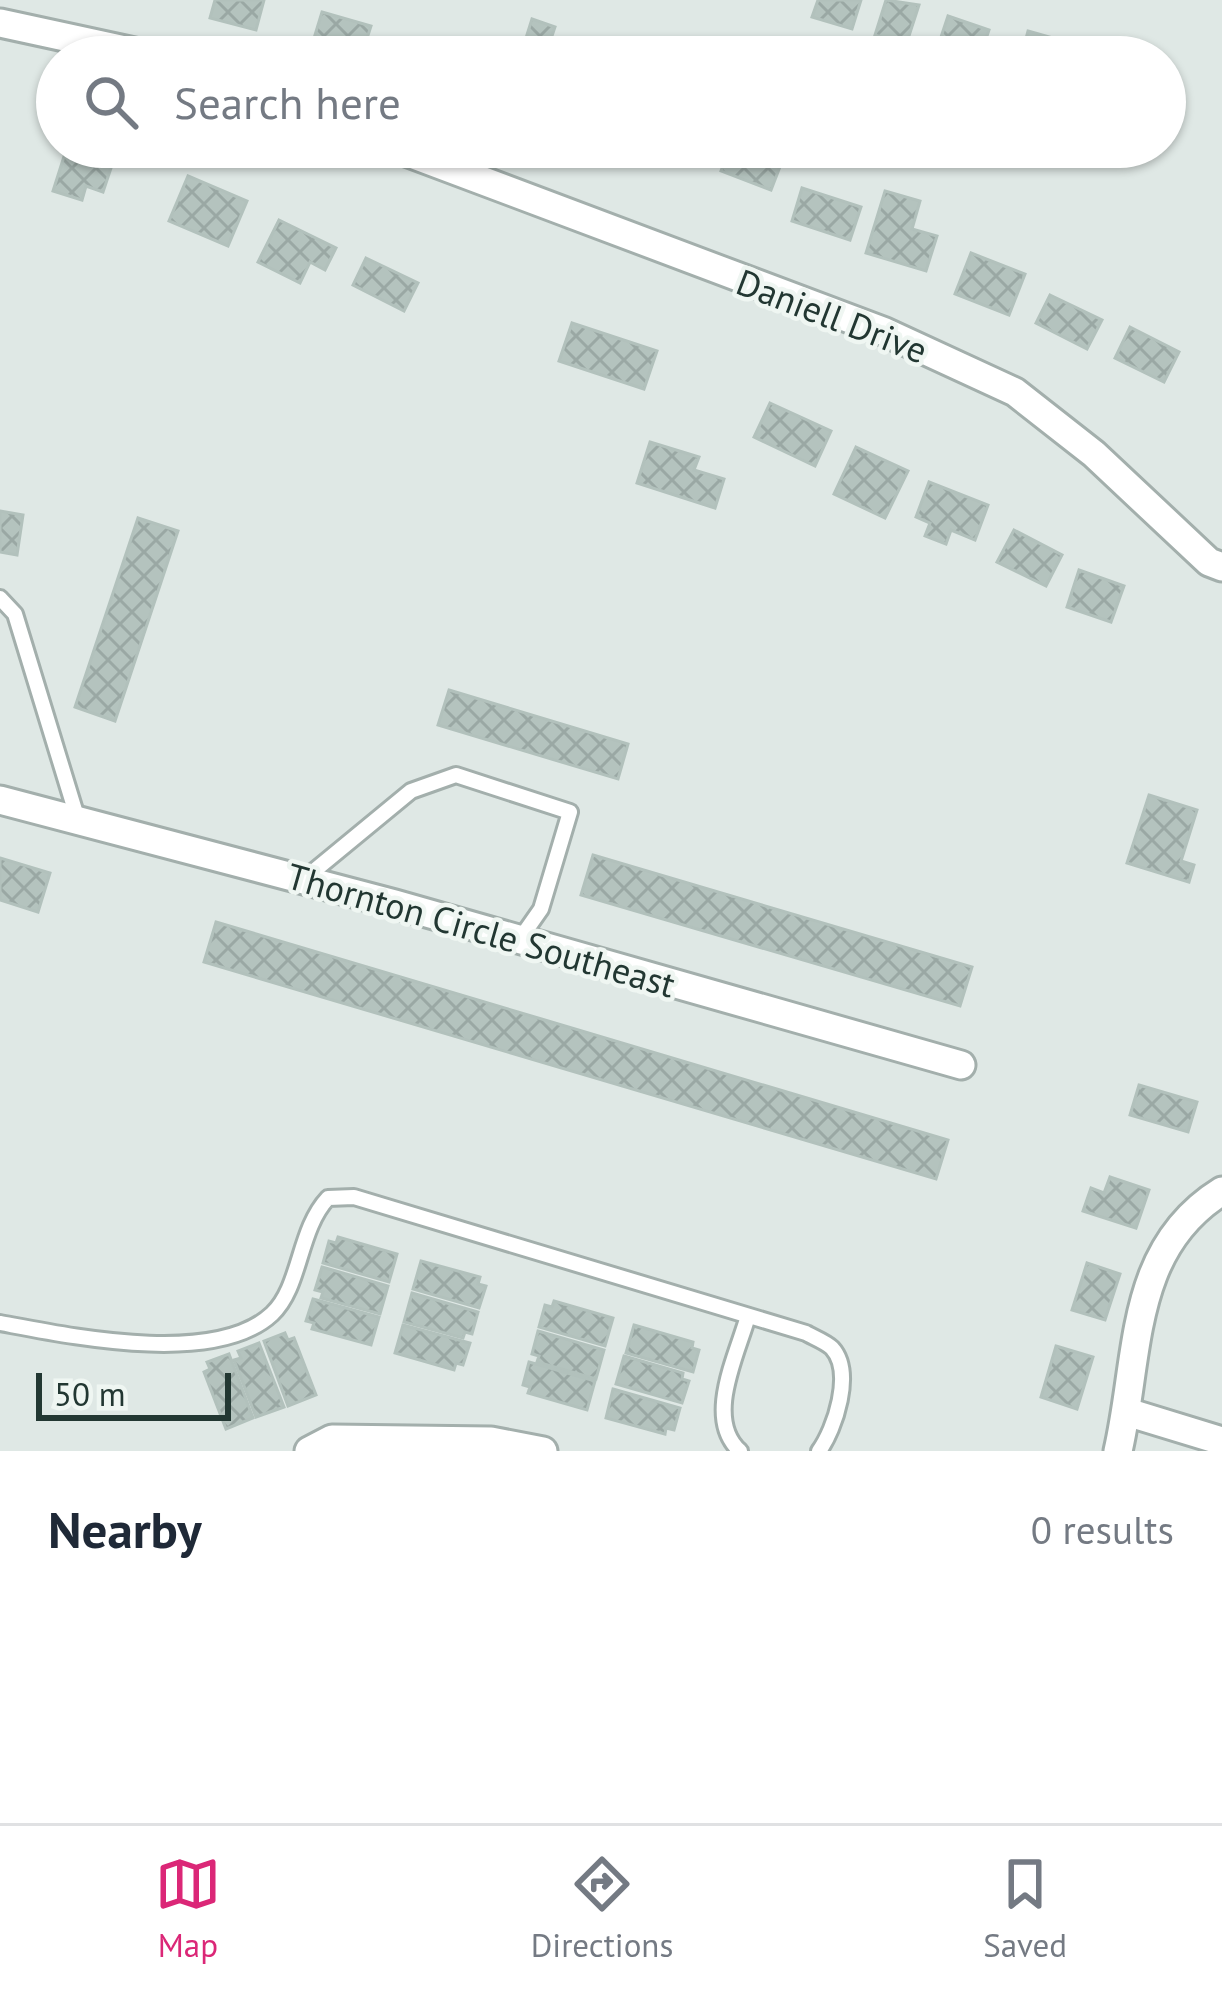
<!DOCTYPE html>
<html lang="en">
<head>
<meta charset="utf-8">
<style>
	:root { --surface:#fff; --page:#f6f6f7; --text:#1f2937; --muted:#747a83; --line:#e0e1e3; --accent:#db2777 }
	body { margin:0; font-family:"PT Sans",sans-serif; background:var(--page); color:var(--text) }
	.scale { position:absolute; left:36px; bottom:30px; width:195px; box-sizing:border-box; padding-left:12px; border:6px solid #223732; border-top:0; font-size:33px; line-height:42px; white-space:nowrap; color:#223732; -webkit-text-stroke:9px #eff6f2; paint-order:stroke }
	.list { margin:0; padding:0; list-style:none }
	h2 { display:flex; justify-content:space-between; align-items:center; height:156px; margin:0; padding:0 48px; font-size:51px }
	h2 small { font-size:39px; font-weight:400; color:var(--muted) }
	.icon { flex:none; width:66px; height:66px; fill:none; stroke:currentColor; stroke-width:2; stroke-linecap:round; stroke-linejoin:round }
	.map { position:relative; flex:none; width:1222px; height:1451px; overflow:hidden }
	.search { position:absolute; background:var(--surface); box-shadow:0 3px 9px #0004; left:36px; right:36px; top:36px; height:132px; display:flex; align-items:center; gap:30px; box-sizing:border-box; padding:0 42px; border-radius:66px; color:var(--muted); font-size:45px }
	.sheet { height:372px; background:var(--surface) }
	nav { display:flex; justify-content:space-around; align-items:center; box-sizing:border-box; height:168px; border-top:3px solid var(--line); background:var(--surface); font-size:33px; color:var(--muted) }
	nav a { display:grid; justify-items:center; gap:6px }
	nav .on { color:var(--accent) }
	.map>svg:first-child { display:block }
</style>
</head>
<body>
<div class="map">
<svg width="1222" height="1451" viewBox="0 0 1222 1451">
	<defs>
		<pattern id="building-cross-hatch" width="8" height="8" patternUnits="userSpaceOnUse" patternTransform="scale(3)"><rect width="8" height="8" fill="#b4c3be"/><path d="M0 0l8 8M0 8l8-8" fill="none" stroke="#9aa8a4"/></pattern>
	</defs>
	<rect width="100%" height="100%" fill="#dfe8e5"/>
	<!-- building -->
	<g fill="url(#building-cross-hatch)" stroke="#b2c1bc" stroke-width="3">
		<path d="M 215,0 L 264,0 L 256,30 L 210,18 Z"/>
		<path d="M 818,0 L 861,0 L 852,29 L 812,17 Z"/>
		<path d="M 886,0 L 919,5 L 906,45 L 875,35 Z"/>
		<path d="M 322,12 L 371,26 L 361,57 L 311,48 Z"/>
		<path d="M 948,16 L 989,30 L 980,57 L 937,49 Z"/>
		<path d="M 532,19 L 555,27 L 545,57 L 520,57 Z"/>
		<path d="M 1028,31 L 1053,38 L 1048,57 L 1021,57 Z"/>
		<path d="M 1165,75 L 1175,76 L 1174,114 L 1167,114 L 1166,135 Z"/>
		<path d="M 67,147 L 118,147 L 103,192 L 86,186 L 82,200 L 53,191 Z"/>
		<path d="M 730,147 L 786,151 L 771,190 L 721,171 Z"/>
		<path d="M 188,176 L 247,201 L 228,246 L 169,221 Z"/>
		<path d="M 802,188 L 861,207 L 850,240 L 792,221 Z"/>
		<path d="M 885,191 L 920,201 L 912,229 L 937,236 L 926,271 L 866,253 Z"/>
		<path d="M 279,220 L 336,248 L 325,270 L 310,262 L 300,283 L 258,262 Z"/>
		<path d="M 971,253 L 1025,274 L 1009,315 L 955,294 Z"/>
		<path d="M 366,258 L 418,283 L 404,311 L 353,285 Z"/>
		<path d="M 1050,295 L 1102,320 L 1087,349 L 1036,323 Z"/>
		<path d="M 572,323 L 657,351 L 644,389 L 559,361 Z"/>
		<path d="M 1130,327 L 1179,352 L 1164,382 L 1115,358 Z"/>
		<path d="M 770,403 L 831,431 L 815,466 L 754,437 Z"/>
		<path d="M 650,442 L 699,457 L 694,470 L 724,479 L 715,508 L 637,483 Z"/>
		<path d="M 856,447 L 908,471 L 885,518 L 834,494 Z"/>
		<path d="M 929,482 L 988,505 L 975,540 L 951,530 L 946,544 L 925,536 L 930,523 L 916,517 Z"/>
		<path d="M 0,511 L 23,515 L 17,555 L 0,552 Z"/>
		<path d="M 138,518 L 178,531 L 115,721 L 75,707 Z"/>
		<path d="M 1014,530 L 1062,555 L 1046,586 L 997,562 Z"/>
		<path d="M 1079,570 L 1124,586 L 1111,622 L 1067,607 Z"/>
		<path d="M 449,690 L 628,744 L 618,779 L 438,725 Z"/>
		<path d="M 1149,795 L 1197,810 L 1181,861 L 1194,865 L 1189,882 L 1127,863 Z"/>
		<path d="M 593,855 L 972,967 L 960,1006 L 581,895 Z"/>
		<path d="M 0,858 L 50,873 L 38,912 L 0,900 Z"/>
		<path d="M 216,922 L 948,1140 L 936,1179 L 204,962 Z"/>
		<path d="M 1139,1085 L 1197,1102 L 1188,1132 L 1130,1115 Z"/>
		<path d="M 1110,1177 L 1149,1190 L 1136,1228 L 1083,1211 L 1091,1188 L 1104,1193 Z"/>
		<path d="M 338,1237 L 397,1254 L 389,1282 L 323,1263 L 329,1241 L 336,1243 Z"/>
		<path d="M 421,1261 L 480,1277 L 478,1284 L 486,1286 L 479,1308 L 413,1289 Z"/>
		<path d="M 1087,1263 L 1120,1274 L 1105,1320 L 1072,1310 Z"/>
		<path d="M 322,1267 L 388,1286 L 380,1314 L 321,1298 L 323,1292 L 315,1290 Z"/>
		<path d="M 412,1293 L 478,1312 L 472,1334 L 465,1332 L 463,1338 L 404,1322 Z"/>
		<path d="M 313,1299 L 379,1317 L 371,1345 L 312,1329 L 314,1323 L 306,1321 Z"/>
		<path d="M 554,1301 L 613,1318 L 605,1346 L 539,1327 L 545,1305 L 552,1307 Z"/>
		<path d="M 403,1325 L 470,1343 L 463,1365 L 456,1363 L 454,1370 L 395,1353 Z"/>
		<path d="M 634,1325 L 693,1342 L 692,1348 L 699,1350 L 693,1372 L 626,1353 Z"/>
		<path d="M 538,1331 L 604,1350 L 596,1379 L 537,1362 L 539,1356 L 532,1354 Z"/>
		<path d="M 285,1333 L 288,1340 L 294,1338 L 316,1395 L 288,1406 L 264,1341 Z"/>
		<path d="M 259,1343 L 284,1407 L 256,1417 L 234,1360 L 241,1358 L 238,1351 Z"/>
		<path d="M 1056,1346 L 1093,1357 L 1077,1409 L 1041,1397 Z"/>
		<path d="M 229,1354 L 253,1418 L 226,1429 L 204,1372 L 210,1369 L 207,1362 Z"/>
		<path d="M 624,1356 L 683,1373 L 682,1379 L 689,1381 L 682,1403 L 616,1384 Z"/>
		<path d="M 529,1362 L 595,1381 L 587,1410 L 528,1393 L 530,1387 L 523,1385 Z"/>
		<path d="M 613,1389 L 680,1408 L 674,1430 L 666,1428 L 665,1434 L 606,1418 Z"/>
	</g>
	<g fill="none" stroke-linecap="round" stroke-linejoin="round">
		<defs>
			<g id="service">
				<path d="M 0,598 L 15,614 L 78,820"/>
				<path d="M 303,880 L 411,791 L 456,775 L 570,812 L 541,909 L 520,939"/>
				<path d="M 0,1323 C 70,1336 215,1367 272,1314 C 301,1287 298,1230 328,1198 L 354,1197 L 806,1333 C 813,1337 826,1342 832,1348 C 854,1372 835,1429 819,1451"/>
				<path d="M 740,1451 C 704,1419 737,1355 748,1316"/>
			</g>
			<g id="minor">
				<path d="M 0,23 L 157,57"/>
				<path d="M 393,147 L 885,332 L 1015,392 L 1094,454 L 1209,562 L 1222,567"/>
				<path d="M 0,800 L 395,904 L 961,1065"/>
				<path d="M 1127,1412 L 1222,1441"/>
				<path d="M 309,1451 L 332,1439 L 491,1441 L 543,1451"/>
				<path d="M 1118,1451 C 1140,1356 1128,1249 1222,1191"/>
			</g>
		</defs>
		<!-- service casing -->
		<use href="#service" stroke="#a3afac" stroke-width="20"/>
		<!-- minor casing -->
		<use href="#minor" stroke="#a3afac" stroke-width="33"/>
		<!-- service -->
		<use href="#service" stroke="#fff" stroke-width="14"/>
		<!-- minor -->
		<use href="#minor" stroke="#fff" stroke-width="27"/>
	</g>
	<g text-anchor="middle" stroke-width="9" stroke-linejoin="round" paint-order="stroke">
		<!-- street labels -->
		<g font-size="36" fill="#223732" stroke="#eff6f2">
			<text transform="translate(832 316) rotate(21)" y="13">Daniell Drive</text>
			<text transform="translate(481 930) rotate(16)" y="13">Thornton Circle Southeast</text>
		</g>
	</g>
</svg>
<div class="scale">50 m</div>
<div class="search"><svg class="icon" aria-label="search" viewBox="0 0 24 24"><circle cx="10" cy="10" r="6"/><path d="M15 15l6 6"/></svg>Search here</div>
</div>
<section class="sheet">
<h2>Nearby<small>0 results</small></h2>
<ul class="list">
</ul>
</section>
<nav>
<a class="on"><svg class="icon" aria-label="map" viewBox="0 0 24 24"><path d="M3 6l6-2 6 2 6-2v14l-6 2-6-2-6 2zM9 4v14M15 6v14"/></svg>Map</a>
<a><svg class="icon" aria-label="directions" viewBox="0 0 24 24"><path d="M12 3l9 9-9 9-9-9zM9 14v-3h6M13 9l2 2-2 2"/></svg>Directions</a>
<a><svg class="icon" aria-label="saved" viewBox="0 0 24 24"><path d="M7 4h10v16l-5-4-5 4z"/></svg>Saved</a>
</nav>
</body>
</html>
